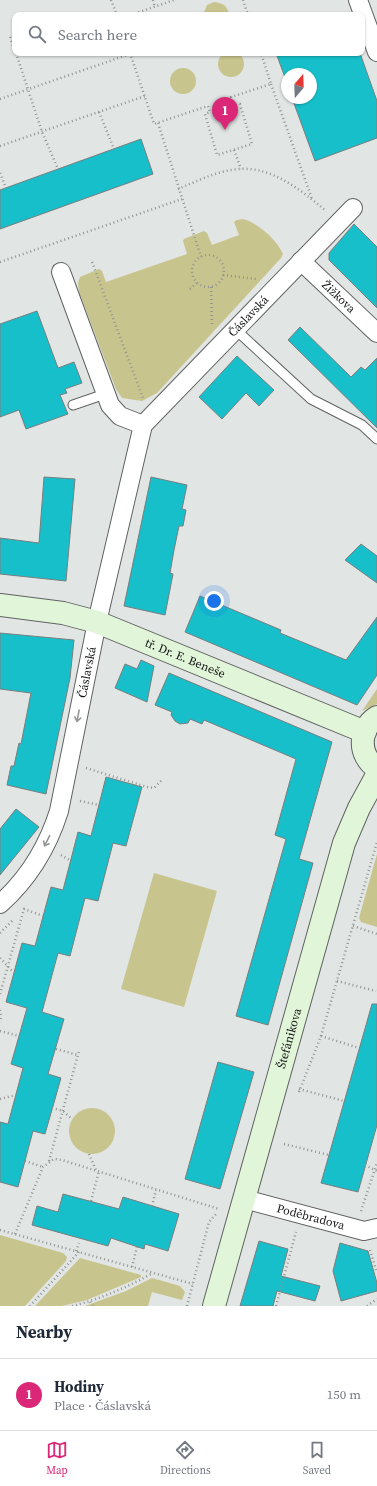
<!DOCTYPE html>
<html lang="en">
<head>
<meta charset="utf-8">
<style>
	:root { --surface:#fff; --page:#f2f2f3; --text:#1f2937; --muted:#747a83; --line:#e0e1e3; --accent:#db2777 }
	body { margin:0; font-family:"Source Serif 4",serif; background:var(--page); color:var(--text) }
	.compass { position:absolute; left:281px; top:68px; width:36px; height:36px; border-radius:50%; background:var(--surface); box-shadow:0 1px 3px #0004; rotate:19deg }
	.you { position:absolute; left:214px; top:601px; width:14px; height:14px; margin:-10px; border:3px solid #fff; border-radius:50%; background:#1a73e8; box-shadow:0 0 0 6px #1a73e833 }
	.badge { display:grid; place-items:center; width:26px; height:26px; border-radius:50%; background:var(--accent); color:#fff; font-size:13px; font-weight:700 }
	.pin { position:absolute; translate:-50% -33px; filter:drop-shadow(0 1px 2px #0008) }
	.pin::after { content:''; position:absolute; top:21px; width:14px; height:12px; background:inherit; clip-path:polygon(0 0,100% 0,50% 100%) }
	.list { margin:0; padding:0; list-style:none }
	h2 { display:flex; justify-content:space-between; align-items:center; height:52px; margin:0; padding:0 16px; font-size:17px }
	h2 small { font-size:13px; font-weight:400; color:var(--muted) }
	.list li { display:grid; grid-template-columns:26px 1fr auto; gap:12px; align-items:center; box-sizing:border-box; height:72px; padding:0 16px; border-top:1px solid var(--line) }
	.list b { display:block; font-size:15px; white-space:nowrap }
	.list p { margin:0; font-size:13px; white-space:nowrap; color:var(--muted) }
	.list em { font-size:13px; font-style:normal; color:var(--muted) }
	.icon { flex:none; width:22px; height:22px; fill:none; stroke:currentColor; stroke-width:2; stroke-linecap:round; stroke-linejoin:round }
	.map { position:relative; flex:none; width:377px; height:1306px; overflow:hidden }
	.search { position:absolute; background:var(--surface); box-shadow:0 1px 3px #0004; left:12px; right:12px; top:12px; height:44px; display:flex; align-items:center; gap:10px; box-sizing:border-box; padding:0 14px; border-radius:8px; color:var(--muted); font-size:15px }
	.sheet { height:124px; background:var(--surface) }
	nav { display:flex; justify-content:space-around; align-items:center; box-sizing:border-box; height:56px; border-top:1px solid var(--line); background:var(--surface); font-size:11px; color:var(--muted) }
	nav a { display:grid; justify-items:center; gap:2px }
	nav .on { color:var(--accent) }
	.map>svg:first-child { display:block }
</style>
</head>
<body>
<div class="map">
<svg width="377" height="1306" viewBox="0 0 377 1306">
	<rect width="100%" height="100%" fill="#e1e5e3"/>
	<!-- green -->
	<g fill="#c8c48d">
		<path d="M 214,2 C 223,3 228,6 229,15 L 203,15 L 207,5 Z"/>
		<circle cx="231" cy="64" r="13"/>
		<circle cx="183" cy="81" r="13"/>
		<path d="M 243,219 C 258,223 277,240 283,254 L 281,258 L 157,393 L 142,401 L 122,398 L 116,389 L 79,292 L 78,283 L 80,277 L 99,269 L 102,271 L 106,282 L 187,254 L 183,241 L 184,239 L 204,231 L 207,233 L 212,245 L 239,235 L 234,222 L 237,220 Z"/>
		<path d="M 377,689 L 377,704 L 362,711 Z"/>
		<path d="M 377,854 L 377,927 L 361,922 L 359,918 Z"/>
		<path d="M 154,873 L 217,891 L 184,1007 L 121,989 Z"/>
		<circle cx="92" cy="1131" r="23"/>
		<path d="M 0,1235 L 63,1253 L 67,1257 L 66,1261 L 25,1306 L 0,1306 Z"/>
		<path d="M 80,1258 L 141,1275 L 141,1277 L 87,1300 L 62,1306 L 35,1306 Z"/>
		<path d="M 152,1278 L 180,1286 L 185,1292 L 182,1300 L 152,1292 L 148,1306 L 85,1306 L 126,1291 Z"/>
	</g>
	<!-- building -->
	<g fill="#16bfc9" stroke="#7a7e7e">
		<path d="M 276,53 L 360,53 L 377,101 L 377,138 L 315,161 L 292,98 L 311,98 L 311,74 L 287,74 L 287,83 Z"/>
		<path d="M 141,139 L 153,174 L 0,229 L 0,190 Z"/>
		<path d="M 354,224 L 377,247 L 377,308 L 329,260 L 329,253 Z"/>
		<path d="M 37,311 L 58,368 L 74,362 L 82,383 L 65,389 L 67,393 L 60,395 L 68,414 L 26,429 L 19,410 L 0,417 L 0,324 Z"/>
		<path d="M 300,327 L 351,377 L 361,367 L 365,370 L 377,358 L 377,428 L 288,340 Z"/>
		<path d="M 237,356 L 274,390 L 259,406 L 246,393 L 222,419 L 199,397 Z"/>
		<path d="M 44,477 L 75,479 L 66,581 L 0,574 L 0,538 L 39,543 Z"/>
		<path d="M 151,477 L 187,485 L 182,509 L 186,510 L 183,526 L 179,526 L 174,550 L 170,573 L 173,574 L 165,615 L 124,606 Z"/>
		<path d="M 361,544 L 377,556 L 377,583 L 345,560 Z"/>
		<path d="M 200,596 L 281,630 L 280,633 L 346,660 L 377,617 L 377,675 L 357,705 L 185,632 Z"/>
		<path d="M 0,633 L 74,640 L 70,678 L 46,794 L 7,785 L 11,766 L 14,766 L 19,743 L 21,744 L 31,693 L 0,689 Z"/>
		<path d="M 141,660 L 154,666 L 147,702 L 115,688 L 125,664 L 137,669 Z"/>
		<path d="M 169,673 L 332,742 L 299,859 L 313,863 L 268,1025 L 236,1016 L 286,839 L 275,835 L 296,759 L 204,720 L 202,724 L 190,719 L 188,723 L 180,724 L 175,721 L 171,715 L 172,712 L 155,705 Z"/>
		<path d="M 106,777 L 142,787 L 126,846 L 113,843 L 98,901 L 85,898 L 70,956 L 58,953 L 42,1012 L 64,1019 L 48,1074 L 61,1078 L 45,1134 L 33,1131 L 18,1187 L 0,1182 L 0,1122 L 8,1124 L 23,1068 L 11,1064 L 27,1008 L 6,1002 L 22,943 L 35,946 L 51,887 L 63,890 L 78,832 L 91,836 Z"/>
		<path d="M 16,809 L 39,827 L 0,875 L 0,829 Z"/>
		<path d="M 372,1004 L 377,1004 L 377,1125 L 358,1192 L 321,1183 Z"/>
		<path d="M 218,1062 L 254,1072 L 220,1189 L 185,1179 Z"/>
		<path d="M 63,1194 L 119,1209 L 123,1197 L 179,1214 L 168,1251 L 145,1244 L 144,1249 L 111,1238 L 108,1246 L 32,1225 L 37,1206 L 58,1212 Z"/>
		<path d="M 259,1241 L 288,1249 L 281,1276 L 320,1286 L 315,1301 L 277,1291 L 273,1306 L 240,1306 Z"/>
		<path d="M 340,1243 L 368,1251 L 377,1283 L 377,1291 L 341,1301 L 333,1271 Z"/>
	</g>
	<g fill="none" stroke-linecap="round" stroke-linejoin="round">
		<defs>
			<g id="lane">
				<path d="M 236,330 L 311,399 L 362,425 L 377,439"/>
				<path d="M 73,405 L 105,394"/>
			</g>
			<g id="street">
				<path d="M 358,0 L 377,52"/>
				<path id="s1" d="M 301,261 L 377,333"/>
				<path d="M 61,272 L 110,405 L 120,416 L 143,425"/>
				<path id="s2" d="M 0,904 C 28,879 48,846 59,811 L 97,622 L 143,425 L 353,208"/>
				<path id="s3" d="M 244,1199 L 364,1231 L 377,1228"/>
			</g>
			<g id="secondary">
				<path id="s4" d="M 0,605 L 63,613 L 97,622 L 365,732"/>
				<path d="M 377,717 C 358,729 358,756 377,768"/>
				<path id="s5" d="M 214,1306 L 344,843 L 359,808 L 377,775"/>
			</g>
		</defs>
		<!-- lane casing -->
		<use href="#lane" stroke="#606362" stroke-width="11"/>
		<!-- street casing -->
		<use href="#street" stroke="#606362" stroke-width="20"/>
		<!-- secondary casing -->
		<use href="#secondary" stroke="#606362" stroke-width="24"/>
		<!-- path -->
		<g stroke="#919493" stroke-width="2.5" stroke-dasharray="1 3" stroke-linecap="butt">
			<path d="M 111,0 L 117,15"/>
			<path d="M 153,0 L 155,7"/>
			<path d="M 243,0 L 248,15"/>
			<path d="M 131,15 L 174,0"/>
			<path d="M 10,37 L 15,51"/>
			<path d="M 16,53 L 42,132 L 58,169"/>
			<path d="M 130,53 L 154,124 L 208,106 L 210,112 L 205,114 L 217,155 L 252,144 L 240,104 L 234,106 L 231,97 L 271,84 L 261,53"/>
			<path d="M 271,84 L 312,199"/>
			<path d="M 0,99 L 130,54"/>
			<path d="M 99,112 L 114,149"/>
			<path d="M 158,123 L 201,257"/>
			<path d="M 0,146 L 145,96"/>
			<path d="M 234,150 L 241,169"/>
			<path d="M 0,173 L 6,188"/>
			<path d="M 178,189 C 195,182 213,173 231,170 C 268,163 298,188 325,210"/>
			<circle cx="208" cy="271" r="16"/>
			<path d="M 0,262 L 182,199"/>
			<path d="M 92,262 L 143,398"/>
			<path d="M 223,275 L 256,279"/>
			<path d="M 211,287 L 212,325"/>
			<path d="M 190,289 L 197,283"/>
			<path d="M 86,768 L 147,787 L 154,788 L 162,780"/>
			<path d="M 80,801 L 99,805"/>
			<path d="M 61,855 L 71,861"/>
			<path d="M 353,926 L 377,934"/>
			<path d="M 0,933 L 13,920"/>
			<path d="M 0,958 L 14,973"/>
			<path d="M 337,981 L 376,991"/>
			<path d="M 0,994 L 24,909 L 43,916"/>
			<path d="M 0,1010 L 1,1017 L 0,1022"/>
			<path d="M 0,1031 L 19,1036"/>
			<path d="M 321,1036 L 359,1048"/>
			<path d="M 56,1049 L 78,1055"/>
			<path d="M 299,1089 L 344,1101"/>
			<path d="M 299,1092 L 321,1036 L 377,842"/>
			<path d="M 0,1099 L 16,1095"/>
			<path d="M 52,1108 L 63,1111 L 72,1119"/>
			<path d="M 284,1144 L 329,1155"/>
			<path d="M 89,1154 L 96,1170"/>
			<path d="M 25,1161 L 43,1167"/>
			<path d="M 49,1161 L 79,1051"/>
			<path d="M 365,1165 L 377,1171"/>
			<path d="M 91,1201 L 99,1171"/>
			<path d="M 152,1206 L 156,1190"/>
			<path d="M 361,1211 L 377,1163"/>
			<path d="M 0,1230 L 193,1284"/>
			<path d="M 15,1234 L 43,1167 L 54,1159 L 62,1160 L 219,1209"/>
			<path d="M 370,1250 L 377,1273"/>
			<path d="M 76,1251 L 79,1243"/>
			<path d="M 132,1267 L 137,1247"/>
			<path d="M 90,1302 L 93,1306"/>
			<path d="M 30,1306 L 79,1252"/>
			<path d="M 72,1306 C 101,1299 127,1287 153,1273"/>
			<path d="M 187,1306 L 209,1222 L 216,1214"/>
			<path d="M 276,1306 L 296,1232"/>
			<path d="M 367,1306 L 377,1299"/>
		</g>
		<!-- lane -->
		<use href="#lane" stroke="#fff" stroke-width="9"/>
		<!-- street -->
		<use href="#street" stroke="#fff" stroke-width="18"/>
		<!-- secondary -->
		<use href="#secondary" stroke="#e1f5d9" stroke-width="22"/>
	</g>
	<!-- one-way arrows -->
	<defs><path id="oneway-shaft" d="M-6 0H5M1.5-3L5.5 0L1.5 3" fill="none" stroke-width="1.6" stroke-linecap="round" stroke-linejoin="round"/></defs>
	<g stroke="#959696">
		<use href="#oneway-shaft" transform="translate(78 716) rotate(101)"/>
		<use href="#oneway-shaft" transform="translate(47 841) rotate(117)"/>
	</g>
	<g text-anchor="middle" stroke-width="3" stroke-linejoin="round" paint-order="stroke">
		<!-- street labels -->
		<g font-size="12" fill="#141515" stroke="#fff">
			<text dy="4" stroke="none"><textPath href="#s1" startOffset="52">Žižkova</textPath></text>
			<text dy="4" stroke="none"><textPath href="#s2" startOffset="658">Čáslavská</textPath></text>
			<text dy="4" stroke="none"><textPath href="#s4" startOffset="194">tř. Dr. E. Beneše</textPath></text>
			<text dy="4" stroke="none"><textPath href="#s2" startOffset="253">Čáslavská</textPath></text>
			<text dy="4" stroke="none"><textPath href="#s5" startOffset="278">Štefánikova</textPath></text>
			<text dy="4" stroke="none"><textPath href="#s3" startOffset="69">Poděbradova</textPath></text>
		</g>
	</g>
</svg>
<svg class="compass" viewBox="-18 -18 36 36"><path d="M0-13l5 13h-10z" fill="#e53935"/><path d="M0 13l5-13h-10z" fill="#747a83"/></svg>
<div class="you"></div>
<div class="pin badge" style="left:225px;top:130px">1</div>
<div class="search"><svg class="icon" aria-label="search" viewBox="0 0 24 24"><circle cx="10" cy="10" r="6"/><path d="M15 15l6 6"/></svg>Search here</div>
</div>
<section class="sheet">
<h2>Nearby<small></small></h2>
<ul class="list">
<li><span class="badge">1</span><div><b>Hodiny</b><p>Place · Čáslavská</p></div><em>150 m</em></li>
</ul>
</section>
<nav>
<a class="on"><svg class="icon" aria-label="map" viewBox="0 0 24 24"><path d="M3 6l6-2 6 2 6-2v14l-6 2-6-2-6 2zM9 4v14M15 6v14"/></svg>Map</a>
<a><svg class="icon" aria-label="directions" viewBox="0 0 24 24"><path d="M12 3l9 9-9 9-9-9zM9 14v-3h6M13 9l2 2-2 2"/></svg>Directions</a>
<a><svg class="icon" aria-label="saved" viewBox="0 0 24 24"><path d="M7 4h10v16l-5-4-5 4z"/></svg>Saved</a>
</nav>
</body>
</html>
